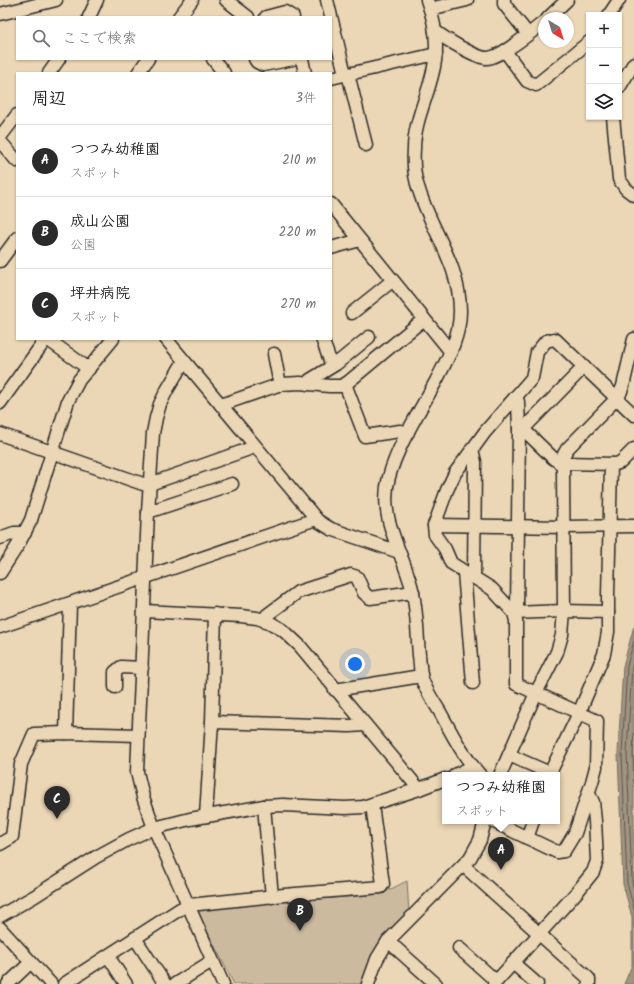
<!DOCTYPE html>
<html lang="ja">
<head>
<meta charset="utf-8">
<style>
	:root { --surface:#fff; --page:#f6f6f6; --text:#202124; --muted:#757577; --line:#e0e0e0; --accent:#2b2b2b }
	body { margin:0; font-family:Kalam,"Klee One",sans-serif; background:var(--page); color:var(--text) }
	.controls { position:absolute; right:12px; top:12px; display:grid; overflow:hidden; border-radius:0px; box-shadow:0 1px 3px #0004 }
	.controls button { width:36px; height:36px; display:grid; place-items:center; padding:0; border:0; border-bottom:1px solid var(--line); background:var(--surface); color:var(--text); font:20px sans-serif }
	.compass { position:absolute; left:538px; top:12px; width:36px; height:36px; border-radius:50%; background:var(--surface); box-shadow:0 1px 3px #0004; rotate:142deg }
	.you { position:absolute; left:355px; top:664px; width:14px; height:14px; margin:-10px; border:3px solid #fff; border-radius:50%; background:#1a73e8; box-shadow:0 0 0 6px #1a73e833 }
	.badge { display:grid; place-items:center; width:26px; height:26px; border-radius:50%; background:var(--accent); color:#fff; font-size:13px; font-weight:700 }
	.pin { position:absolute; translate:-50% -33px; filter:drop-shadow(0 1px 2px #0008) }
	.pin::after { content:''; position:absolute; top:21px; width:14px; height:12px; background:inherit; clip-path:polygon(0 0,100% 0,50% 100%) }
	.popup { position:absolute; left:442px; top:772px; width:118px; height:52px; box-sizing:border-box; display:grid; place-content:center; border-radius:0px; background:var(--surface); filter:drop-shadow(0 1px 3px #0005); font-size:13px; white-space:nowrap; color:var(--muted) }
	.popup b { font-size:15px; color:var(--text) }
	.popup::after { content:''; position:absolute; left:50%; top:100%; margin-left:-8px; border:8px solid transparent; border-top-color:var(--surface) }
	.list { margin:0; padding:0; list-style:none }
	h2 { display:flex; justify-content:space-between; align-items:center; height:52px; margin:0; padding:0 16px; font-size:17px }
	h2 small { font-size:13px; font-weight:400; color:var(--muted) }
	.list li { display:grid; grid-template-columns:26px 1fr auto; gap:12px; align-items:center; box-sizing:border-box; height:72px; padding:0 16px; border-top:1px solid var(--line) }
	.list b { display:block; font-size:15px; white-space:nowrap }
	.list p { margin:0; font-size:13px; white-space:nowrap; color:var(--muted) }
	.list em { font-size:13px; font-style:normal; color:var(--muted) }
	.icon { flex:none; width:22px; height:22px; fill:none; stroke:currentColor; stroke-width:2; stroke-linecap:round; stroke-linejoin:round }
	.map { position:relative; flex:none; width:634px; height:984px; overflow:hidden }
	.search { position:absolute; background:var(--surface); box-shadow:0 1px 3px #0004; left:16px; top:16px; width:316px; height:44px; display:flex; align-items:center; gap:10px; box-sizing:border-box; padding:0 14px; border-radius:0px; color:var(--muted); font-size:15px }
	.panel { position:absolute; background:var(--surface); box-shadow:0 1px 3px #0004; left:16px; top:72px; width:316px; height:268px; border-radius:0px }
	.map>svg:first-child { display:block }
</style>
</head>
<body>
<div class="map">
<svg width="634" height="984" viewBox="0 0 634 984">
	<rect width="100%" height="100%" fill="#ebd6b5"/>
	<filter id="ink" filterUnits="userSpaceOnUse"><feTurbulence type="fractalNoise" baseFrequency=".025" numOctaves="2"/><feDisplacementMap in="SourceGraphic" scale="8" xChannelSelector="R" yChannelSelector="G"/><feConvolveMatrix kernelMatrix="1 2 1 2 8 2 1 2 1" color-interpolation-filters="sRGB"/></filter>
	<g filter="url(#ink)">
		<!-- green -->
		<path fill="#ccba9f" stroke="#7c7265" d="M 407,881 L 409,914 L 366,984 L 234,984 L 196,909 L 381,894 Z"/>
		<!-- water -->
		<path fill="#a19581" stroke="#726b5f" d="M 634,626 L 634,984 L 624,984 L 632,965 L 632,917 L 623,884 L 618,753 L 623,666 Z"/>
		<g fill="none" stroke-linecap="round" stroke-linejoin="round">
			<!-- shore -->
			<g stroke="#5a554d" stroke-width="1">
				<path d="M 634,641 L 627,666 L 622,753 L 627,883 L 634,909"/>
				<path d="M 634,659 L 632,667 L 627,753 L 632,882 L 634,890"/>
				<path d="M 634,734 L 633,754 L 634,782"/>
			</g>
			<defs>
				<g id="minor">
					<path d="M 226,0 L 248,17"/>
					<path d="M 327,0 L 345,74"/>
					<path d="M 427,0 C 434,19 438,40 435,61 C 431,91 414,119 414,149 C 413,163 414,177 419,190 C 432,232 460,265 460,311 C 460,337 448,358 436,381 C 420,411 398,444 389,477 C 378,516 401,549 411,585 C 417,606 417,632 419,655 C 420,663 420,672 422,679 C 426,691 434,702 440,712 C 452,734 463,756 480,775"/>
					<path d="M 504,0 L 504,4 L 528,34"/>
					<path d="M 430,9 L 467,0"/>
					<path d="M 0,14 L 56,0"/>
					<path d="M 609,15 L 619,0"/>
					<path d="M 89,17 L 97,0"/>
					<path d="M 179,17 L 192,0"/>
					<path d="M 266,17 L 285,12 L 293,17"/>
					<path d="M 548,18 L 567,0"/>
					<path d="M 435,31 C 444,38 476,58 487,58 C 500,58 533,31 544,22"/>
					<path d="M 505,51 L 527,81 L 536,85 L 589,42"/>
					<path d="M 213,59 L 224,73"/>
					<path d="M 255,59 L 257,62 L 263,65 L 293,59"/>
					<path d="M 302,59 L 305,73"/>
					<path d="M 49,73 L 59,59"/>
					<path d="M 138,73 L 148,59"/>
					<path d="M 348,74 L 366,145"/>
					<path d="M 331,78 L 436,54"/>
					<path d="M 619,88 L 634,63"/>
					<path d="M 613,117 L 619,179 L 626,189 L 634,195"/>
					<path d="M 0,137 L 17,115"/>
					<path d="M 0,141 L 17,161"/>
					<path d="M 331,204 L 451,352"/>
					<path d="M 331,248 L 360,240"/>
					<path d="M 0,261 L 17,238"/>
					<path d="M 352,313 L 392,281"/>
					<path d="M 47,339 L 89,369"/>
					<path d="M 166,339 L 318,521 L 331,529 L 399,552"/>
					<path d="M 322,339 L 332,366"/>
					<path d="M 274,354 L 280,385"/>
					<path d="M 184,361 L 167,390 L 160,404 L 156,418 L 153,433 L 148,512 L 137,772 L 143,797 L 154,828 L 223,984"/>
					<path d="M 308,384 L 310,380 L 336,364 L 369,337"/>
					<path d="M 345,384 L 365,436 L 400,431 L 408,432"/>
					<path d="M 516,396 L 518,402 L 519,429 L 517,613"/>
					<path d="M 0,403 L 46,339"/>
					<path d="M 221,405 L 281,384 L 300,383 L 329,386 L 341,386 L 347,383 L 424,319"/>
					<path d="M 522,428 L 553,458 L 560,463 L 616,464 L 621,462 L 634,449"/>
					<path d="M 519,429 L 523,428 L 527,425 L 584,367"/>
					<path d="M 0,434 L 143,484 L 150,484 L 249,449 L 254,446"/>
					<path d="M 472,449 L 475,462 L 474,578"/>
					<path d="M 148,512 L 232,484"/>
					<path d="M 434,525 L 564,527 L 634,526"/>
					<path d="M 0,538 L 14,533 L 25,533"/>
					<path d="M 464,572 L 473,683"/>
					<path d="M 0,573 L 18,545 L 31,520 L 68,401 L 79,380 L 113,339"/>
					<path d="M 144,611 L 241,616 L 257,618 L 269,622 L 283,630 L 300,646 L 419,789"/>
					<path d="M 514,613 L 564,611 L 608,612"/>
					<path d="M 264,620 L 267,615 L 298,592 L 351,575 L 357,577 L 364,593 L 370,598 L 413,592"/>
					<path d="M 0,627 L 316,519"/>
					<path d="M 115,687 L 115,672 L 121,667 L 142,668"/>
					<path d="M 335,690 L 421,676"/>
					<path d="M 212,722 L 350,726 L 364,725"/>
					<path d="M 66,733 L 70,604"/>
					<path d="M 509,755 L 550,773"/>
					<path d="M 455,775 L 472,767"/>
					<path d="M 500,775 L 536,693 L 557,652 L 562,635 L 564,611 L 563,469 L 562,458 L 567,449 L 619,396 L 623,386 L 634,339"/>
					<path d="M 549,775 L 579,713 L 604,654 L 608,632 L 608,596 L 611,464"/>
					<path d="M 264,806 L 272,897"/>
					<path d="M 206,816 L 212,722 L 215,614"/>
					<path d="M 492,821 L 557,852 L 564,851 L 575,833 L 592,782 L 596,767 L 597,721 L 516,684 L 516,621 L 514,613 L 492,589 L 451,563 L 445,549 L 435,535 L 434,526 L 447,490 L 455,473 L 485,432 L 532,378 L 537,352 L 546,341 L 554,339 L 556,340 L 634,415"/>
					<path d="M 527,838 L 533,821"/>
					<path d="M 0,844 L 12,837 L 21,764 L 34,734 L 66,733 L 138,735"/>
					<path d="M 464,866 L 586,976 L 589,979 L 589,984"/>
					<path d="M 0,916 L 35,896 L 96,857 L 129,839 L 154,828 L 190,819 L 264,806 L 283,805 L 345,808 L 363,807 L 419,789 L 445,779"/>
					<path d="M 0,928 L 51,984"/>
					<path d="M 135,938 L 165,984"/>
					<path d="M 388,941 L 436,984"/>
					<path d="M 459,948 L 496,981"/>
					<path d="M 108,956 L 126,984"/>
					<path d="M 513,963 L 537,984"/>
					<path d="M 8,984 L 30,963"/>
					<path d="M 64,984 L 180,909 L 189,905 L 284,895 L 381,887 L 383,884 L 372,805"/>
					<path d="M 175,984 L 212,961"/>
					<path d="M 368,984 L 377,959 L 388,941 L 470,858 L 480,840 L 485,821"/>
					<path d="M 494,984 L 577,892 L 593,872 L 597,861 L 595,821 L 593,802 L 589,794"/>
				</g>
			</defs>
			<!-- minor casing -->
			<use href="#minor" stroke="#2b2b2b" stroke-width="15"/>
			<!-- minor -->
			<use href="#minor" stroke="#ebd6b5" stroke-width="12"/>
		</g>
	</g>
</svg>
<div class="controls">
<button>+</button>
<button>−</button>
<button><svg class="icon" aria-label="layers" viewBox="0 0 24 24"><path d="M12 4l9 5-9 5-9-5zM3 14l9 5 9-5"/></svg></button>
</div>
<svg class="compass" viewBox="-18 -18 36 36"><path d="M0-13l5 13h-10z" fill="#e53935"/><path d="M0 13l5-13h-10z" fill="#757577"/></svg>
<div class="you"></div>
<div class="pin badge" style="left:501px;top:870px">A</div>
<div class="popup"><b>つつみ幼稚園</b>スポット</div>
<div class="pin badge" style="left:300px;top:931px">B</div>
<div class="pin badge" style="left:57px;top:819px">C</div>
<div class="search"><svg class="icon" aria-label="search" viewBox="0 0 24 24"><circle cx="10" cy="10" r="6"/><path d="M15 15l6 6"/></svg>ここで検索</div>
<section class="panel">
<h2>周辺<small>3件</small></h2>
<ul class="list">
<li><span class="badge">A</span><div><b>つつみ幼稚園</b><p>スポット</p></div><em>210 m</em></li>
<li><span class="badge">B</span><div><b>成山公園</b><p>公園</p></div><em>220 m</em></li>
<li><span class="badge">C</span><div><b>坪井病院</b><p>スポット</p></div><em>270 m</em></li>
</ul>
</section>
</div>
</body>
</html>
